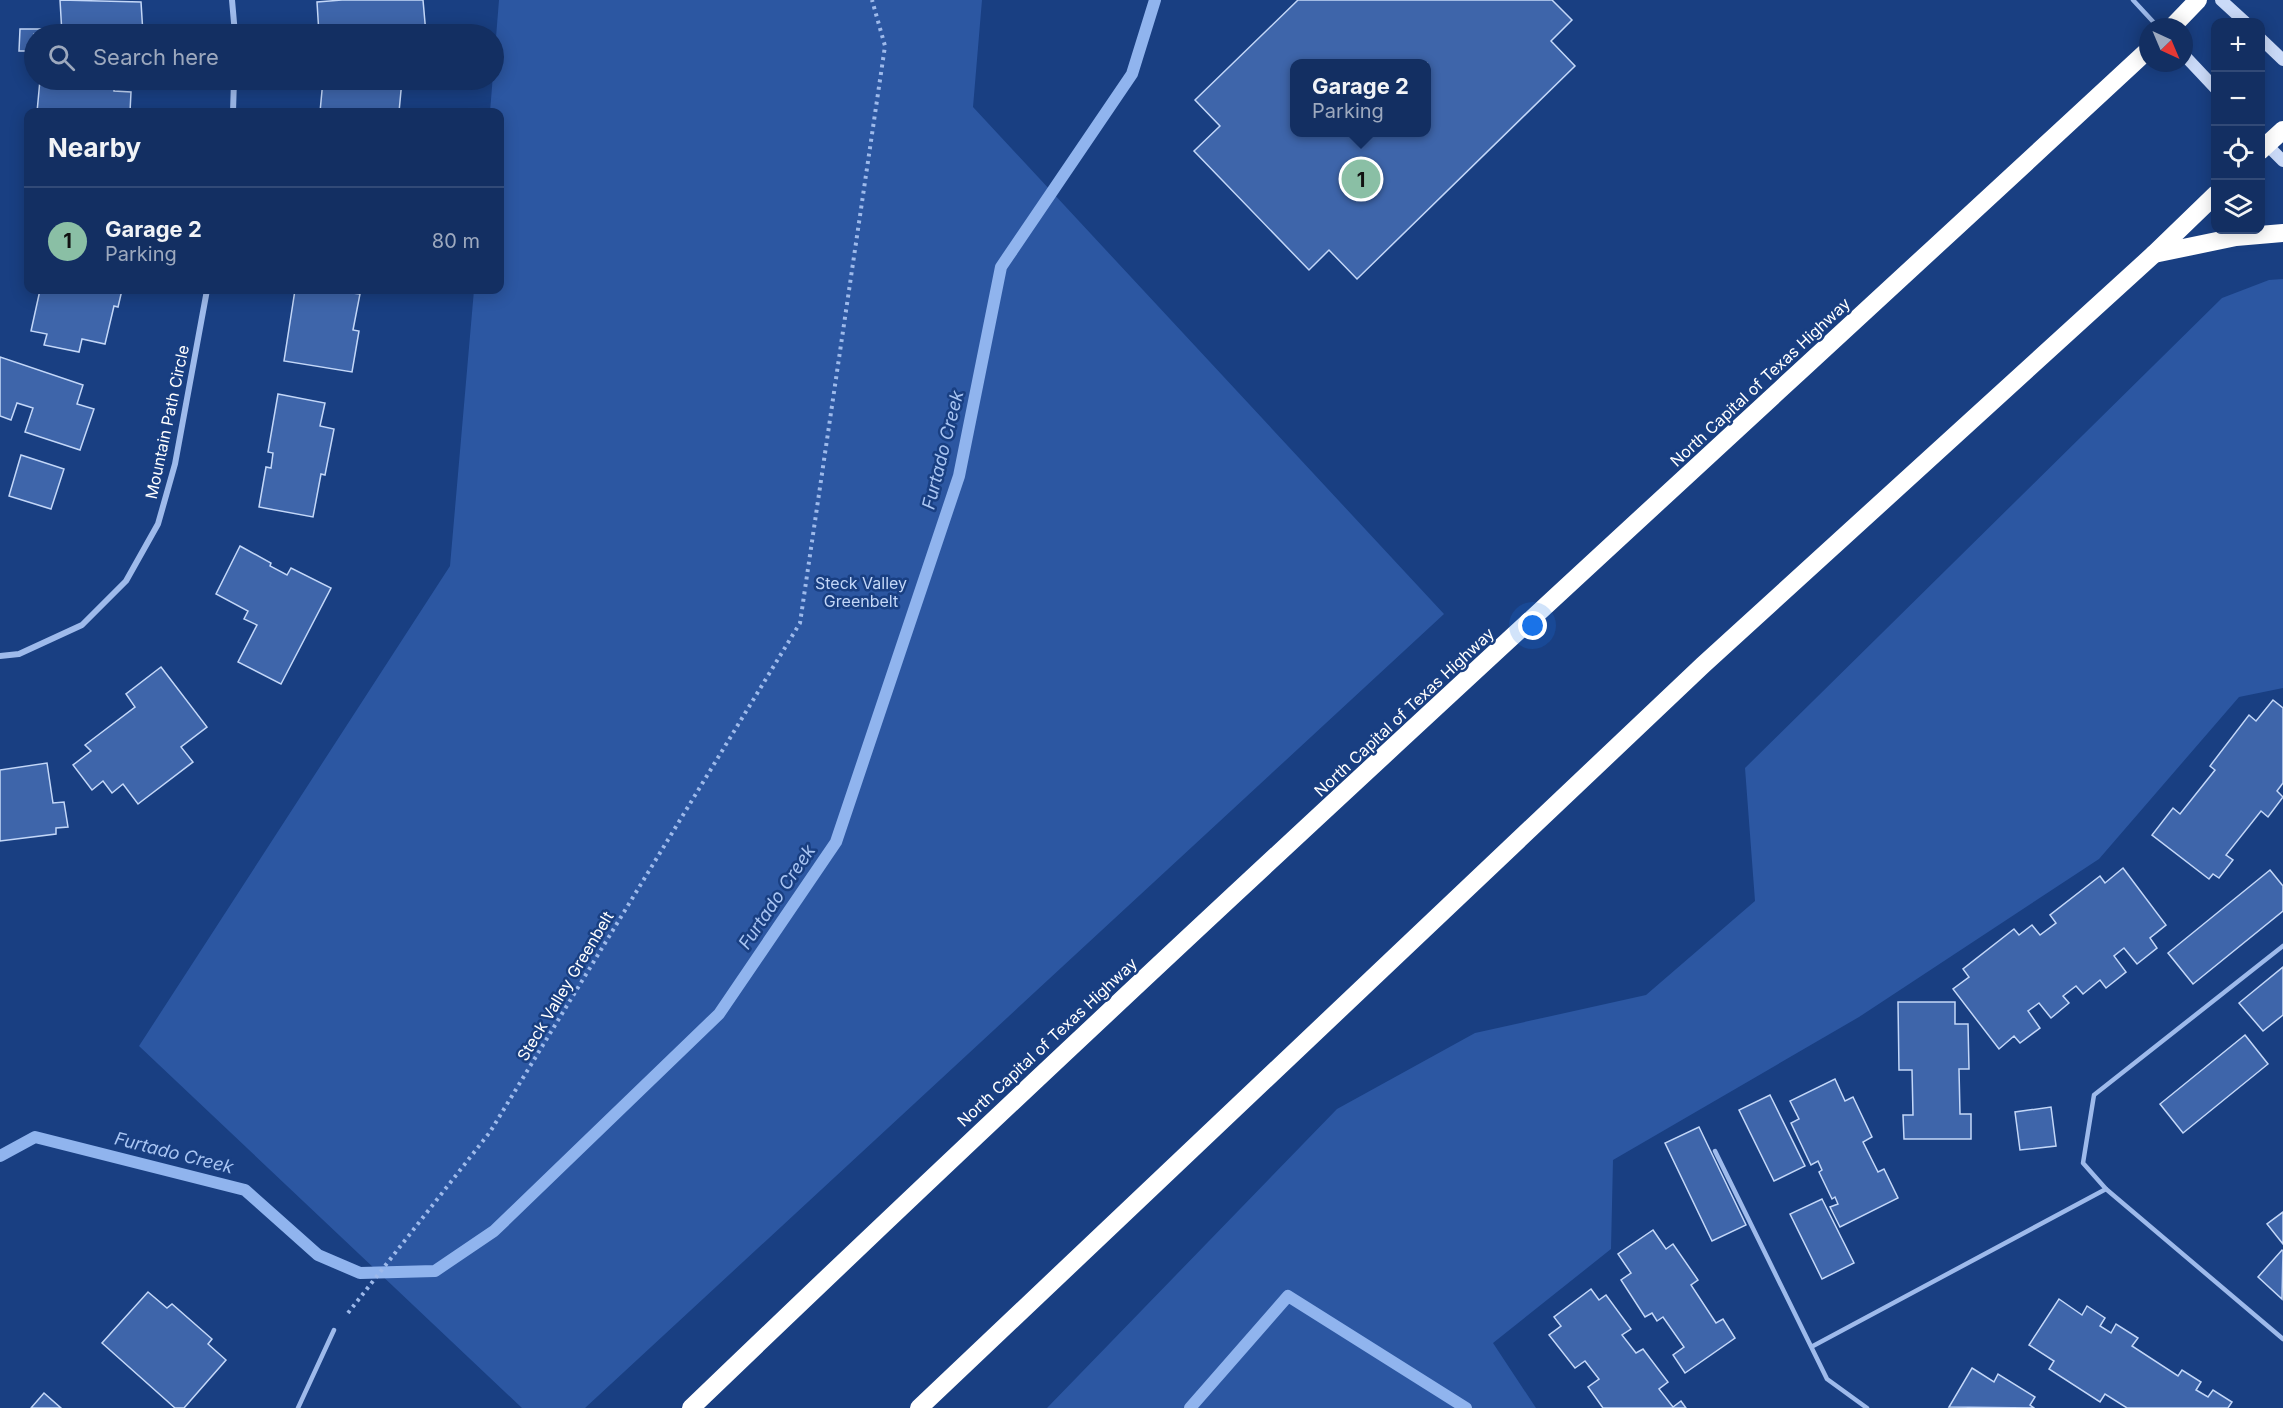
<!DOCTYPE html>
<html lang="en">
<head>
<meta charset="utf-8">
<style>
	:root { --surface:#132f62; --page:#1c3768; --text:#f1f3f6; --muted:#9da9be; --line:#324a77; --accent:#8abfa5 }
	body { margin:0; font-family:Inter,sans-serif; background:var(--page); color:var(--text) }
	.controls { position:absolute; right:18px; top:18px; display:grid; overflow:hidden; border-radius:12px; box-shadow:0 3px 15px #0003 }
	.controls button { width:54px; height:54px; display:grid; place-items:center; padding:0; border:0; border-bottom:2px solid var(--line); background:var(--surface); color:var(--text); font:30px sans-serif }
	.compass { position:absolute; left:2139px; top:18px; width:54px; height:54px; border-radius:50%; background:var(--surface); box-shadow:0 3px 15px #0003; rotate:136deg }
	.you { position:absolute; left:1533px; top:626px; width:21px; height:21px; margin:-15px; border:4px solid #fff; border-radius:50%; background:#1a73e8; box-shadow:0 0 0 9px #1a73e833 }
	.badge { display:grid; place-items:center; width:39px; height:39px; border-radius:50%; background:var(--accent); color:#111; font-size:20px; font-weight:700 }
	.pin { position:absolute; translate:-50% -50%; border:3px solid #fff; box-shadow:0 2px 6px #0006 }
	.popup { position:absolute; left:1290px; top:59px; width:141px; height:78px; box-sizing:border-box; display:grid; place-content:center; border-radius:12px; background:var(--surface); filter:drop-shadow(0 2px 4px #0005); font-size:20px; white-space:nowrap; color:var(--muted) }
	.popup b { font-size:22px; color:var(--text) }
	.popup::after { content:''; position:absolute; left:50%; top:100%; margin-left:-12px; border:12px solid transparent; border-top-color:var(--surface) }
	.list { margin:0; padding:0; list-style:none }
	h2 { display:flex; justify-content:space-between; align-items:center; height:78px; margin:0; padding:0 24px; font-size:26px }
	h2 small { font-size:20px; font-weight:400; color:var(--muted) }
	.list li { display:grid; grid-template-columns:39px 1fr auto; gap:18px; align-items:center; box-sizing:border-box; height:108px; padding:0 24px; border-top:2px solid var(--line) }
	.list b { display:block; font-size:22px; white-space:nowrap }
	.list p { margin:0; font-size:20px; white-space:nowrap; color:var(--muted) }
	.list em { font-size:20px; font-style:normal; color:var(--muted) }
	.icon { flex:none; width:33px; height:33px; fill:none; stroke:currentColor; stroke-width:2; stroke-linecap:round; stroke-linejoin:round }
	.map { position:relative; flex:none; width:2283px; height:1408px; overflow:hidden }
	.search { position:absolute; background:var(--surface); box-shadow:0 3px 15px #0003; left:24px; top:24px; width:480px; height:66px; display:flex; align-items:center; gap:15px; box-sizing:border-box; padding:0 21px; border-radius:33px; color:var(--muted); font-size:22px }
	.panel { position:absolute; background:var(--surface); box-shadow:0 3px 15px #0003; left:24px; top:108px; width:480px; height:186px; border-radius:12px }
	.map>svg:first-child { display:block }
</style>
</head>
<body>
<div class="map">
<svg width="2283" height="1408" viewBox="0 0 2283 1408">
	<rect width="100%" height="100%" fill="#193f82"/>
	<!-- green -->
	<g fill="#2c57a2">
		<path d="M 499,0 L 982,0 L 973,107 L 1444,614 L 585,1408 L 522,1408 L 139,1046 L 450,566 L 474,290 L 500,290 L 500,112 L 490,112 Z"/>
		<path d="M 2283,279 L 2283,688 L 2239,697 L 2099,859 L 1859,1017 L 1613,1160 L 1611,1249 L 1493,1343 L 1536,1408 L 1047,1408 L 1337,1109 L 1475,1033 L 1646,995 L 1755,901 L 1745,768 L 2222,298 L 2269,280 Z"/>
	</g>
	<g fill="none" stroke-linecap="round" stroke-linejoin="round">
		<!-- stream -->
		<g stroke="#90b4ee" stroke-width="12">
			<path d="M 0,1156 L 35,1137 L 245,1190 L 318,1255 L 360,1273 L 435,1271 L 494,1231 L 719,1014 L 836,842 L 959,476 L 1001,267 L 1132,74 L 1155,0"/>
			<path d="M 1190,1408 L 1288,1296 L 1466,1408"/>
		</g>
	</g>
	<!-- building -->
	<g fill="#3e65aa" stroke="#c3d7f8" stroke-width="1.5" fill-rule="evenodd">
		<path d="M 60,0 L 141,2 L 143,34 L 62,34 Z"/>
		<path d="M 342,0 L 423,0 L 426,34 L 319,34 L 317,2 Z"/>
		<path d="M 1298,0 L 1552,0 L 1572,20 L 1551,41 L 1575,66 L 1357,279 L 1329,250 L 1309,270 L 1194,151 L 1220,126 L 1195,100 ZM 1295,63 L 1427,63 L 1427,132 L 1295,132 Z"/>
		<path d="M 20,29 L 43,29 L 43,34 L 34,34 L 34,51 L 19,51 Z"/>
		<path d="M 40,80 L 114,80 L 114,91 L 131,92 L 130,112 L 37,112 Z"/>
		<path d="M 323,80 L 402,80 L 399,112 L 320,112 Z"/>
		<path d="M 40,290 L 122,290 L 118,307 L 114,306 L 105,344 L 82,339 L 79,352 L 44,345 L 47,334 L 31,331 Z"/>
		<path d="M 295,290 L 353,290 L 353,293 L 360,294 L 353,330 L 359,331 L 352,372 L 284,361 Z"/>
		<path d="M 0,357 L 83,385 L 77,404 L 94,409 L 80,450 L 25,432 L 33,408 L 17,403 L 11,420 L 0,416 Z"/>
		<path d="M 278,394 L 325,403 L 320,426 L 334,429 L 325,475 L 321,474 L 313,517 L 259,507 L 266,467 L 271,468 L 273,453 L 268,452 Z"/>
		<path d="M 21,455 L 64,469 L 51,509 L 9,496 Z"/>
		<path d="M 240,546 L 271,563 L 270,566 L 287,575 L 291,568 L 331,588 L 281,684 L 238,662 L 257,625 L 244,619 L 248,611 L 216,594 Z"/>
		<path d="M 161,667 L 207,727 L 181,747 L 193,762 L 138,804 L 123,784 L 112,793 L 103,781 L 92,790 L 73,765 L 91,751 L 85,745 L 135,707 L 126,694 Z"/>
		<path d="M 2273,700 L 2283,708 L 2283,783 L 2277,791 L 2283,797 L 2268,817 L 2261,811 L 2226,855 L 2233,860 L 2219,878 L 2213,874 L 2209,879 L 2152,835 L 2173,808 L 2180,814 L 2215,770 L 2210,766 L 2249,715 L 2256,721 Z"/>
		<path d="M 47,763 L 53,803 L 64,802 L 68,827 L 56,828 L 56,834 L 0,841 L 0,770 Z"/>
		<path d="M 2123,868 L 2166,925 L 2150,938 L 2157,948 L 2137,964 L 2124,948 L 2114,956 L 2126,972 L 2106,988 L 2100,980 L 2083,994 L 2076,986 L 2063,996 L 2069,1003 L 2051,1018 L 2039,1003 L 2028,1011 L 2040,1028 L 2020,1043 L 2014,1036 L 1999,1049 L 1953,989 L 1969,977 L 1963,969 L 2014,929 L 2019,935 L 2032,925 L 2040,935 L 2056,923 L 2050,915 L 2100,876 L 2105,883 Z"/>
		<path d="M 2270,870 L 2283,886 L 2283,911 L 2193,984 L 2168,953 Z"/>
		<path d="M 2283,967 L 2283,1015 L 2263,1031 L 2239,1003 Z"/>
		<path d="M 1898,1002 L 1955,1002 L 1955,1024 L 1968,1024 L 1969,1069 L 1959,1069 L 1960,1114 L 1971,1114 L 1971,1139 L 1904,1139 L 1903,1115 L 1913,1115 L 1912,1070 L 1899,1070 Z"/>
		<path d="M 2245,1035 L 2268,1064 L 2183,1133 L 2160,1104 Z"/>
		<path d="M 1835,1079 L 1845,1101 L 1853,1097 L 1872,1137 L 1863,1142 L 1878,1172 L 1884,1169 L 1898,1198 L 1840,1227 L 1830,1207 L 1838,1204 L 1835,1197 L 1832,1199 L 1819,1172 L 1822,1170 L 1818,1161 L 1811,1165 L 1791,1123 L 1799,1119 L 1790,1101 Z"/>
		<path d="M 1770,1095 L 1805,1166 L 1774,1181 L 1739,1110 Z"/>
		<path d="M 2051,1107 L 2056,1146 L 2020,1150 L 2015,1112 Z"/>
		<path d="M 1699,1127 L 1746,1225 L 1712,1241 L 1665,1143 Z"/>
		<path d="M 1822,1199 L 1854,1263 L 1822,1279 L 1790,1214 Z"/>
		<path d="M 2283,1212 L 2283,1244 L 2267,1224 Z"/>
		<path d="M 1653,1230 L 1666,1249 L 1673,1244 L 1698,1280 L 1691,1285 L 1716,1323 L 1723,1319 L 1735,1338 L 1685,1373 L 1673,1355 L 1684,1347 L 1663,1317 L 1657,1321 L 1652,1313 L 1645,1317 L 1621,1280 L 1631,1273 L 1618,1254 Z"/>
		<path d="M 2282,1250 L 2283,1251 L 2282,1299 L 2258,1277 Z"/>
		<path d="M 1591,1289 L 1599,1300 L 1606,1295 L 1631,1329 L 1622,1335 L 1636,1353 L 1643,1349 L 1668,1382 L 1659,1389 L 1673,1407 L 1681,1401 L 1686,1408 L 1603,1408 L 1588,1387 L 1599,1379 L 1585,1361 L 1575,1368 L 1549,1335 L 1561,1326 L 1554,1317 Z"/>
		<path d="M 148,1292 L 167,1308 L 172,1304 L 212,1339 L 208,1344 L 226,1360 L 184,1408 L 175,1408 L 102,1343 Z"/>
		<path d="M 2059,1299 L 2082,1315 L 2087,1306 L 2105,1318 L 2100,1326 L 2111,1333 L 2116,1324 L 2138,1338 L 2132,1346 L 2178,1376 L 2182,1370 L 2201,1382 L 2196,1390 L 2208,1397 L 2213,1390 L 2232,1402 L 2228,1408 L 2127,1408 L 2105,1394 L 2100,1402 L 2049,1369 L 2054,1361 L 2029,1345 Z"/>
		<path d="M 1972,1368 L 1994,1382 L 1998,1374 L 2035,1397 L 2030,1405 L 2034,1408 L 1949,1407 Z"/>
		<path d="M 44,1393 L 61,1408 L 31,1408 Z"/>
	</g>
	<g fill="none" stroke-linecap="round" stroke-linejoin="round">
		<!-- path -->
		<path stroke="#9ebaeb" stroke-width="4" stroke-dasharray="3 4.5" stroke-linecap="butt" d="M 348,1313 L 490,1132 L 800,623 L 885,46 L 872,0"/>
		<!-- lane -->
		<g stroke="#9ebaeb" stroke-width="4.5">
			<path d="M 2133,0 L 2158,27"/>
			<path d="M 2283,946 L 2094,1095 L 2083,1163 L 2106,1189 L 2283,1339"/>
			<path d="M 1715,1151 L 1827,1379 L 1867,1408"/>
			<path d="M 1813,1346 L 2106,1189"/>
			<path d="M 298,1408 L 334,1330"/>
		</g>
		<!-- street -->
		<g stroke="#9ebaeb" stroke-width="6">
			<path d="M 232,0 L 235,34"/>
			<path d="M 233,112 L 234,80"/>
			<path d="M 0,656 L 19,654 L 82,625 L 126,581 L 158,524 L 175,464 L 207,290"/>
		</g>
		<!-- secondary -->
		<g stroke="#cadaf8" stroke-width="12">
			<path d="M 2221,0 L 2245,22"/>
			<path d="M 2260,38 L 2283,60"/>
			<path d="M 2184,55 L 2216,89"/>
			<path d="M 2260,138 L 2283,161"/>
		</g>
		<!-- highway -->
		<g stroke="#fff" stroke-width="18">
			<path d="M 2172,27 L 2198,0"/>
			<path d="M 2260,151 L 2283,130"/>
			<path d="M 2154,254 L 2236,237 L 2283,233"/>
			<path d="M 691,1408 C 1169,948 1661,501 2148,50"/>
			<path d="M 919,1408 L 1703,665 L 2154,254 L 2216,194"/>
		</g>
	</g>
	<g text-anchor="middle" stroke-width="5" stroke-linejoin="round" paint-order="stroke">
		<!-- street labels -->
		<g font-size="16" fill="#fff" stroke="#193f82">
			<text transform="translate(1760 382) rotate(-43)" y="6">North Capital of Texas Highway</text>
			<text transform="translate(167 422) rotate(-78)" y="6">Mountain Path Circle</text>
			<text transform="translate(1404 712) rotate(-43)" y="6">North Capital of Texas Highway</text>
			<text transform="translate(565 986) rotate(-59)" y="6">Steck Valley Greenbelt</text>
			<text transform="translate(1047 1042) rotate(-43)" y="6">North Capital of Texas Highway</text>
		</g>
		<!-- park labels -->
		<g font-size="16" fill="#c3d7f8" stroke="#193f82">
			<text x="861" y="589">Steck Valley<tspan x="861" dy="18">Greenbelt</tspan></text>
		</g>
		<!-- water labels -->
		<g font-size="18" font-style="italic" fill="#a9c5f3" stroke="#193f82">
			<text transform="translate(943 450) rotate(-76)" y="6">Furtado Creek</text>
			<text transform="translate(777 897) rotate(-56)" y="6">Furtado Creek</text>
			<text transform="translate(174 1153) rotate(14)" y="6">Furtado Creek</text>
		</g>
	</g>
</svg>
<div class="controls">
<button>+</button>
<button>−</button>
<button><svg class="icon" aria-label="locate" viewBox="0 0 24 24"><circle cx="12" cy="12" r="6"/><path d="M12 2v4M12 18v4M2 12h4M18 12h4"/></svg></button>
<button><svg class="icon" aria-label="layers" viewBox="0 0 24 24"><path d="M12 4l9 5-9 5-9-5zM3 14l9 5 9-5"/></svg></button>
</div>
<svg class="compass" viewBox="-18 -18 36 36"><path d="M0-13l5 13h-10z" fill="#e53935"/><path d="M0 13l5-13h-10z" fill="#9da9be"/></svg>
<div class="you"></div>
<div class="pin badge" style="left:1361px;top:179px">1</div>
<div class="popup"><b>Garage 2</b>Parking</div>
<div class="search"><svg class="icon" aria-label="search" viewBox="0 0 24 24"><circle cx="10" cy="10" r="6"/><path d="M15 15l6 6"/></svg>Search here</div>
<section class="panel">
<h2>Nearby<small></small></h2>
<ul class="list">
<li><span class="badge">1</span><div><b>Garage 2</b><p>Parking</p></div><em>80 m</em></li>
</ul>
</section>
</div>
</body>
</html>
